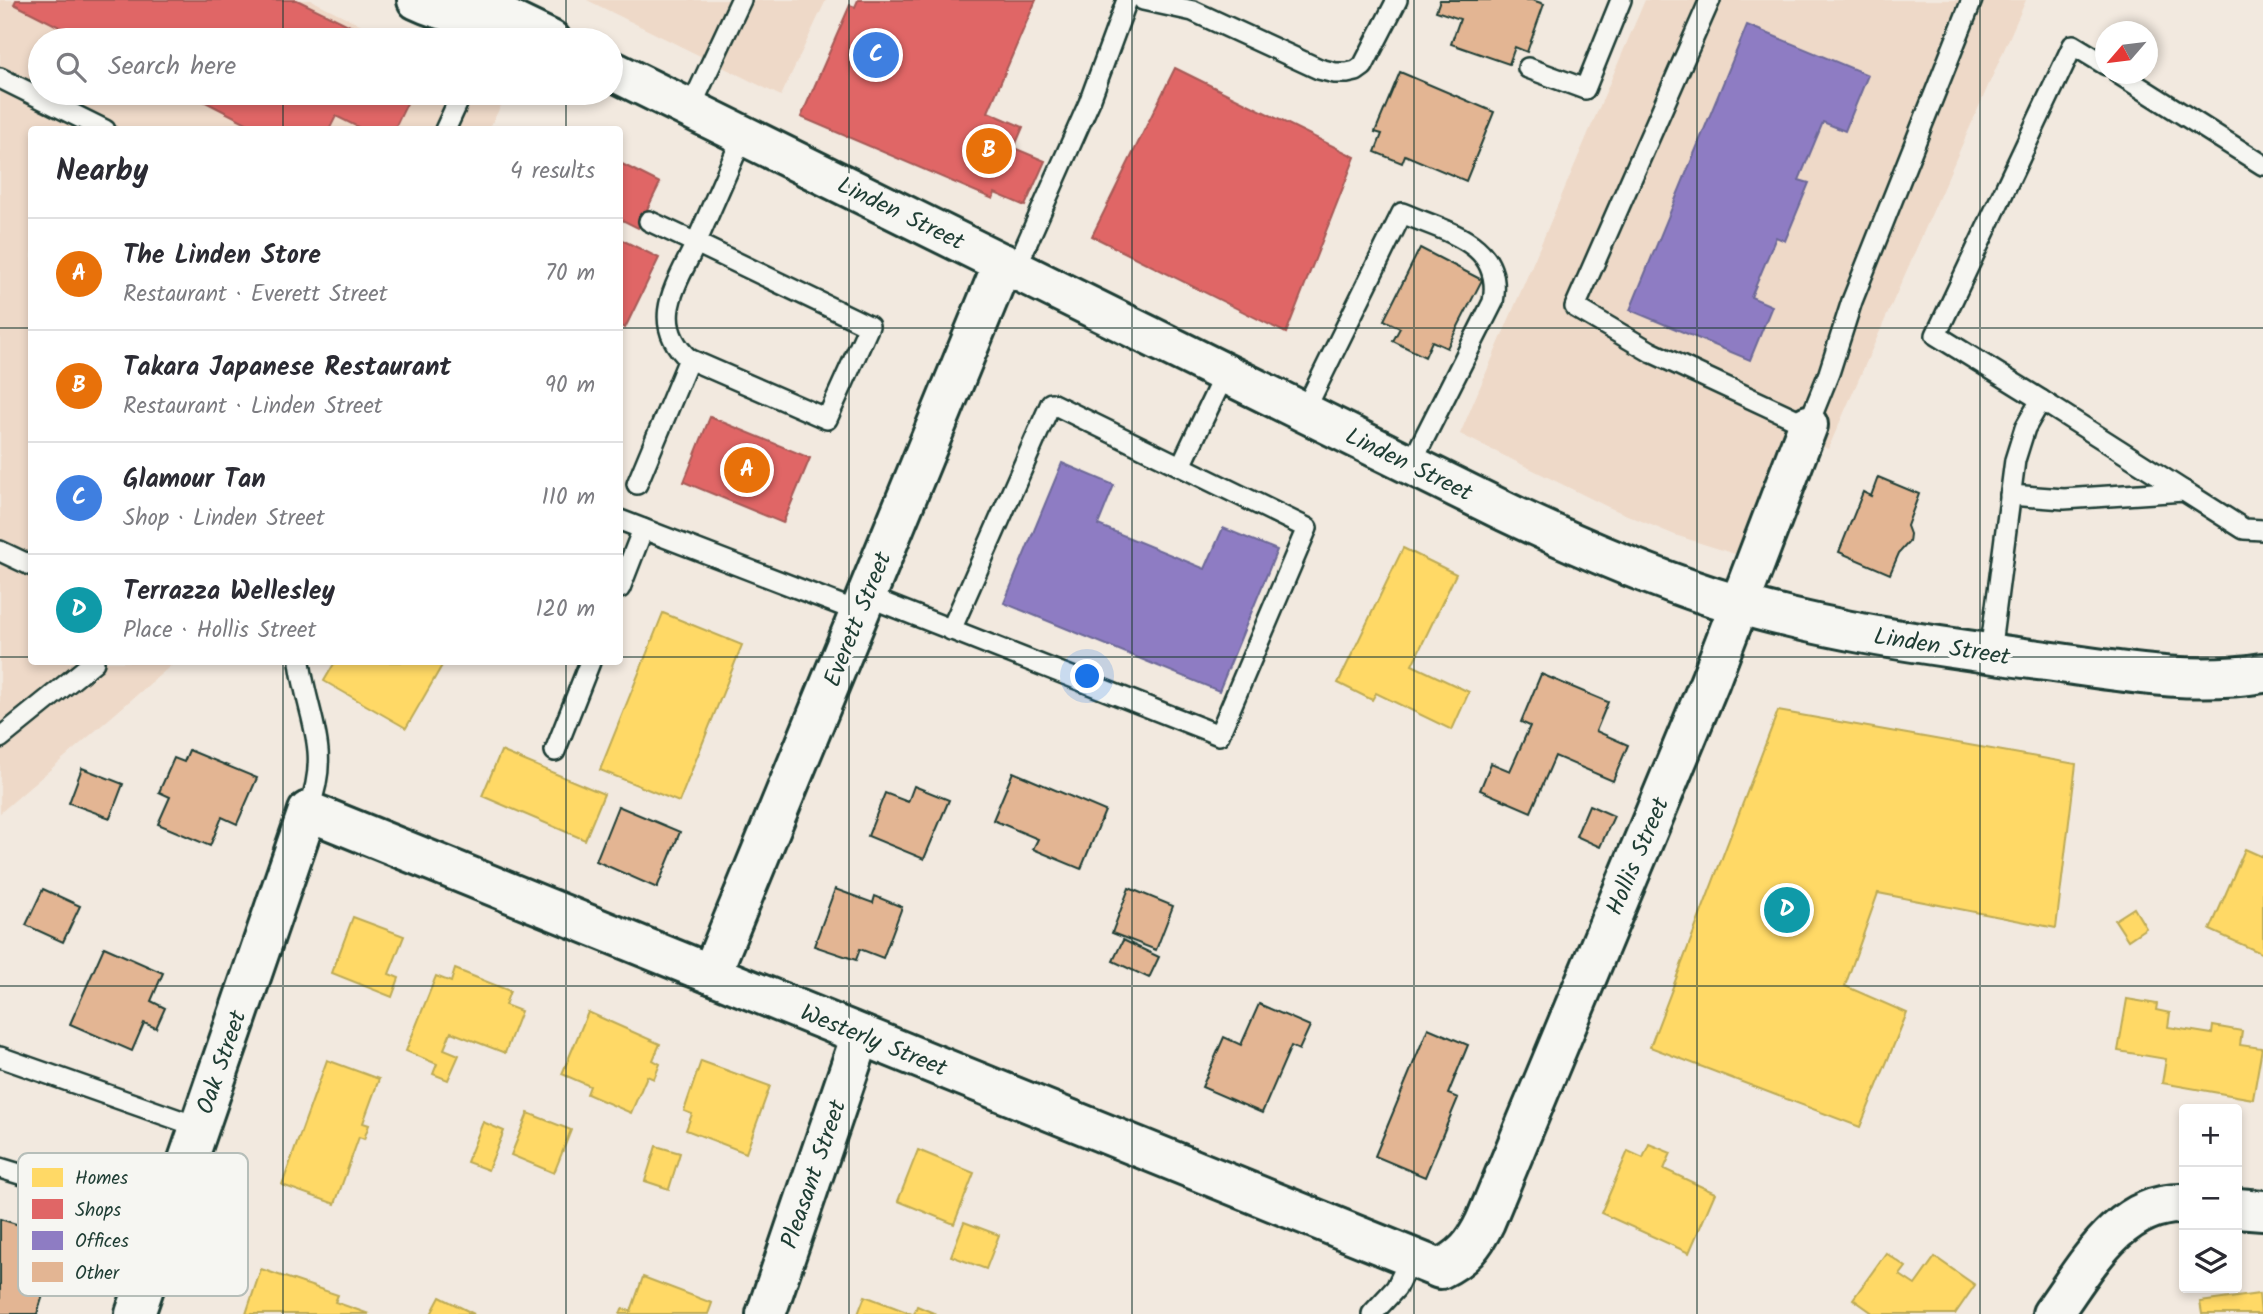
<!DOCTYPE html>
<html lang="en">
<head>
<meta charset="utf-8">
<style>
	:root { --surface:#fff; --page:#f2f2f3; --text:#2b2b33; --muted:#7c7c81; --line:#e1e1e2; --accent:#d1495b }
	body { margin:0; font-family:Kalam,sans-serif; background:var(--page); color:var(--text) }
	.controls { position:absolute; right:21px; bottom:21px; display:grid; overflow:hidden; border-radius:7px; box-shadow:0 4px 10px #0003 }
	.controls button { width:63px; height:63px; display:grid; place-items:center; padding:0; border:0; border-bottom:2px solid var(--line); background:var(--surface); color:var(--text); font:35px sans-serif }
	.compass { position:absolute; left:2095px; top:21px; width:63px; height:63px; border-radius:50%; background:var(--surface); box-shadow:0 4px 10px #0003; rotate:242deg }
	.you { position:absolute; left:1088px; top:677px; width:24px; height:24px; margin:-18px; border:5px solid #fff; border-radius:50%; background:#1a73e8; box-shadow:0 0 0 10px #1a73e833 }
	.badge { display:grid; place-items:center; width:46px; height:46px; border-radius:50%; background:var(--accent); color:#fff; font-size:23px; font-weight:700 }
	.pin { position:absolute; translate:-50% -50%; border:4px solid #fff; box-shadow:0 2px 7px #0006 }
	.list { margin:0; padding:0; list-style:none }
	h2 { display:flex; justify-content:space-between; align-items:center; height:91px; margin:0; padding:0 28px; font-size:30px }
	h2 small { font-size:23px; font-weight:400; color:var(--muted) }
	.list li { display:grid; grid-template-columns:46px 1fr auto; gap:21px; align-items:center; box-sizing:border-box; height:112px; padding:0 28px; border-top:2px solid var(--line) }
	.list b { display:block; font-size:26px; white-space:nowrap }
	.list p { margin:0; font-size:23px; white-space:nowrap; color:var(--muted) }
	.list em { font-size:23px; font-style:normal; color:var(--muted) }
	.icon { flex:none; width:38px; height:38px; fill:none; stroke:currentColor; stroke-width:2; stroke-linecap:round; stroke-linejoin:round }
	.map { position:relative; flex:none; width:2263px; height:1314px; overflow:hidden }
	.search { position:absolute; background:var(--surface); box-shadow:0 4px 10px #0003; left:28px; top:28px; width:595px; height:77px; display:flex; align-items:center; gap:18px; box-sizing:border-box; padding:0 24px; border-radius:38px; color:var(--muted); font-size:26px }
	.panel { position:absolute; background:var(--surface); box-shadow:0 4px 10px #0003; left:28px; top:126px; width:595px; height:539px; border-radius:7px }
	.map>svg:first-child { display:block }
</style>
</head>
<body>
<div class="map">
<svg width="2263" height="1314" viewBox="0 0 2263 1314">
	<rect width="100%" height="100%" fill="#f2e9df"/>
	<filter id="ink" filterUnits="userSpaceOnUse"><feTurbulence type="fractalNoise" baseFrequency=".0143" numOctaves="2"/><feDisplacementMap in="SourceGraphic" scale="14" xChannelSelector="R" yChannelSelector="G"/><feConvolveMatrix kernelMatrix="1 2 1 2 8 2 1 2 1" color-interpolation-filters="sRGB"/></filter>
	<g filter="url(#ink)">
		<!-- built -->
		<g fill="#eed9c8">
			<path d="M 0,0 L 311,0 L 392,40 L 40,40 L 40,93 L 498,93 L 506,96 L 489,129 L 32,130 L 32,662 L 175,662 L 0,813 Z"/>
			<path d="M 587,0 L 826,0 L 781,96 Z"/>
			<path d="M 1645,0 L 2026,0 L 1828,449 L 1789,433 L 1738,555 L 1675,535 L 1608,507 L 1460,434 Z"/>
		</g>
		<!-- homes -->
		<g fill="#ffd966" stroke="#bcaa57" stroke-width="2">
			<path d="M 1403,548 L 1456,574 L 1412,665 L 1469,692 L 1452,730 L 1376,693 L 1372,700 L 1338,683 Z"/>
			<path d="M 663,613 L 742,645 L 679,802 L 600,770 Z"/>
			<path d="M 335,662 L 444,662 L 406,728 L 324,681 Z"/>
			<path d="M 1778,711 L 2076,764 L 2056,928 L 1878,893 L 1845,986 L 1907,1013 L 1860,1127 L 1650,1047 Z"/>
			<path d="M 501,751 L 604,794 L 585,840 L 482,796 Z"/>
			<path d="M 2245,849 L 2263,857 L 2263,954 L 2210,930 Z"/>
			<path d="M 2134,908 L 2146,928 L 2128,940 L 2115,920 Z"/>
			<path d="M 353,917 L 404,936 L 389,974 L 399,978 L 392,997 L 332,973 Z"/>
			<path d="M 455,969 L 510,991 L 505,1005 L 521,1011 L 505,1053 L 451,1032 L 444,1049 L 459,1055 L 448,1080 L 433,1074 L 437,1064 L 406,1051 L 436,976 L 451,982 Z"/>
			<path d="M 2127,999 L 2157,1004 L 2156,1010 L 2170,1013 L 2168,1027 L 2212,1034 L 2213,1026 L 2242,1031 L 2240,1045 L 2262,1048 L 2253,1099 L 2162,1083 L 2166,1059 L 2118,1051 Z"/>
			<path d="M 588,1012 L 660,1044 L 653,1060 L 660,1064 L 654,1079 L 647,1076 L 631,1113 L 587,1094 L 590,1086 L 562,1074 Z"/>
			<path d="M 327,1060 L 379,1079 L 363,1123 L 369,1125 L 364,1139 L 359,1137 L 335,1204 L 282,1185 Z"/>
			<path d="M 701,1061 L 770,1086 L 746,1153 L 686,1130 L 692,1114 L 684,1111 Z"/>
			<path d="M 528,1113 L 571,1130 L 554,1173 L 511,1155 Z"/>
			<path d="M 483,1122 L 504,1131 L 488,1170 L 467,1162 Z"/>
			<path d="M 1649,1144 L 1671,1153 L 1664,1169 L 1715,1193 L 1689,1253 L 1601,1213 L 1628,1151 L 1643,1158 Z"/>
			<path d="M 656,1146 L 680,1153 L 669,1189 L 645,1181 Z"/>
			<path d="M 918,1150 L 974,1173 L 954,1224 L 898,1201 Z"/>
			<path d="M 964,1222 L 999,1235 L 986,1269 L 951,1256 Z"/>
			<path d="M 1886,1253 L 1906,1267 L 1900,1275 L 1915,1285 L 1935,1257 L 1975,1285 L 1955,1314 L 1874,1314 L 1853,1299 Z"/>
			<path d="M 261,1269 L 338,1295 L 335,1302 L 369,1314 L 246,1314 Z"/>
			<path d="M 643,1277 L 712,1303 L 708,1314 L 620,1314 L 622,1309 L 631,1311 Z"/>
			<path d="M 2259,1294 L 2261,1314 L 2202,1314 L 2200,1302 Z"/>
			<path d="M 865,1296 L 912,1314 L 858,1314 Z"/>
			<path d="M 440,1297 L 474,1314 L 431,1314 Z"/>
			<path d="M 917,1306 L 936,1314 L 914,1314 Z"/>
		</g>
		<!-- shops -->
		<g fill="#e06666" stroke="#a65a57" stroke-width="2">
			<path d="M 16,0 L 297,0 L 379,40 L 85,40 L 14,4 Z"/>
			<path d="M 858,0 L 1036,0 L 988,112 L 1023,127 L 1014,148 L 1045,161 L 1025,206 L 995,193 L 993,199 L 801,117 L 850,5 L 855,7 Z"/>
			<path d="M 1175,68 L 1355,157 L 1286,333 L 1092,236 Z"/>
			<path d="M 188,93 L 412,93 L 394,130 L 364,130 L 336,116 L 329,130 L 260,130 Z"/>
			<path d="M 620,163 L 660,183 L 638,228 L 620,219 Z"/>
			<path d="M 620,239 L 659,258 L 625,328 L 620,325 Z"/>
			<path d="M 710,417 L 810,458 L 783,523 L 684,482 Z"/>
		</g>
		<!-- offices -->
		<g fill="#8e7cc3" stroke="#6d6998" stroke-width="2">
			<path d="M 1747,25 L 1868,75 L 1845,131 L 1823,122 L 1799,180 L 1809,183 L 1785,241 L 1776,237 L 1751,297 L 1772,306 L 1750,360 L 1630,310 Z"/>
			<path d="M 1062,463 L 1114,485 L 1098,525 L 1205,569 L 1223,528 L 1277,550 L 1219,691 L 1004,603 Z"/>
		</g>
		<!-- building -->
		<g fill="#e3b593" stroke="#1f3d34" stroke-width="2">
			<path d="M 1440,0 L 1532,0 L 1544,4 L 1527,52 L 1515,47 L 1509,64 L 1451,44 L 1460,19 L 1436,11 Z"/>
			<path d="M 1400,72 L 1494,112 L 1466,181 L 1405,155 L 1402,163 L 1375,152 L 1382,134 L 1375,132 Z"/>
			<path d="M 1420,248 L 1482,280 L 1447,348 L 1432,341 L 1425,357 L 1393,341 L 1400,328 L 1384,320 Z"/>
			<path d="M 1878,477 L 1919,494 L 1907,526 L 1910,534 L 1909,542 L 1899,553 L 1890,574 L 1839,552 L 1863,492 L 1871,496 Z"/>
			<path d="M 1541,674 L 1608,702 L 1596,731 L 1628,745 L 1613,781 L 1555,756 L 1531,812 L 1480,790 L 1491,763 L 1510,771 L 1530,726 L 1521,722 Z"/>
			<path d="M 189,750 L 257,778 L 237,824 L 222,817 L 210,846 L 158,824 L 170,797 L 159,792 L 174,758 L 184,762 Z"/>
			<path d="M 82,768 L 123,784 L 110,818 L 69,803 Z"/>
			<path d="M 1013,772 L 1105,811 L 1081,869 L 1033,849 L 1038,839 L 993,820 Z"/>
			<path d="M 914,786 L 949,800 L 924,859 L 868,836 L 885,793 L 908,802 Z"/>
			<path d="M 1589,805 L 1614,816 L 1600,847 L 1576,836 Z"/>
			<path d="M 618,806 L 680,832 L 657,888 L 596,861 Z"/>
			<path d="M 1129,888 L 1173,906 L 1156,950 L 1112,933 Z"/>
			<path d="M 43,889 L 80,906 L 63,942 L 26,925 Z"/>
			<path d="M 835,889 L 873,903 L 875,896 L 902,907 L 883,958 L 860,949 L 856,960 L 814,946 Z"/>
			<path d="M 1123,940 L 1159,957 L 1149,978 L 1113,961 Z"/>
			<path d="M 104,947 L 163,973 L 151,1001 L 165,1008 L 156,1028 L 144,1023 L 132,1051 L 70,1024 Z"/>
			<path d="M 1259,1004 L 1310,1026 L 1299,1050 L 1291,1046 L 1262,1113 L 1202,1087 L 1224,1037 L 1241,1045 Z"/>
			<path d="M 1428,1028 L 1468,1045 L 1448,1094 L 1458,1098 L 1425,1177 L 1375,1156 Z"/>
			<path d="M 0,1219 L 29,1228 L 21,1254 L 53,1264 L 37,1314 L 0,1314 Z"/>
		</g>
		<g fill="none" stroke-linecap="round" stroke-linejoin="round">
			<defs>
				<g id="lane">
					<path d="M 1143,0 L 1193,11 L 1319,69 L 1335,73 L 1347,73 L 1356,71 L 1363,66 L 1397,0"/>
					<path d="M 1710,0 L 1575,307 L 1651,352 L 1808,425 L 1829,373 L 1852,301 L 1972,0"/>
					<path d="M 487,40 L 501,10"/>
					<path d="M 1528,68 L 1585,89 L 1621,0"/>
					<path d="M 2119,74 L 2263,165"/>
					<path d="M 0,78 L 105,130"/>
					<path d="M 690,109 L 741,0"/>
					<path d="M 445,130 L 462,93"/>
					<path d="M 649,221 L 696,243 L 743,136"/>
					<path d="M 696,243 L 869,326 L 827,419 L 689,359 C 648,322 677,284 696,243 Z"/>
					<path d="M 1015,270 L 1089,103 L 1127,0"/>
					<path d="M 2041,400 L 2184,491"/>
					<path d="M 1304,412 L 1402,213 C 1446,232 1504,242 1493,302 L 1411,464"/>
					<path d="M 1181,466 L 1225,373"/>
					<path d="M 637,484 L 689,359"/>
					<path d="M 2010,495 L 2064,499 L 2184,491 L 2244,529 L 2263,530"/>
					<path d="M 620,520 L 859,612"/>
					<path d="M 0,551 L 32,566"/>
					<path d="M 620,588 L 643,529"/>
					<path d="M 866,596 L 1219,735 L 1307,528 L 1051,403 L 951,630"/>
					<path d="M 1990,653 L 2015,460 L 2025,428 L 2041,400 L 1936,335 L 2073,45 L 2106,65"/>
					<path d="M 300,662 C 308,721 332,749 308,811"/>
					<path d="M 0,738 L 94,662"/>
					<path d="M 555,751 L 590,662"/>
					<path d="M 0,1057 L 199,1127"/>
					<path d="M 0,1168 L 168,1219"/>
					<path d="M 1372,1314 L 1396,1288 L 1411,1257"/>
				</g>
				<g id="street">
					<path d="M 711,974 L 1440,1269 C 1463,1258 1474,1245 1485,1222 L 1710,681 L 1808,425"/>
					<path d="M 2237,1208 L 2263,1210"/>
					<path d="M 766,1314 L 861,1035"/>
					<path d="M 2052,1314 C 2085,1269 2119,1201 2184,1204"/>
				</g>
				<g id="secondary">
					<path d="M 417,0 C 444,13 469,16 499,15"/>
					<path d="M 488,0 L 499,15 L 551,40"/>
					<path d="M 611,70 L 1506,512 C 1573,544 1642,574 1713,597 C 1821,631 1934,646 2046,661 C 2119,671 2190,685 2263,673"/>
					<path d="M 135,1314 L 308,811 L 711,974 L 1003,263"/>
				</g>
			</defs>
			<!-- lane casing -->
			<use href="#lane" stroke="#1f3d34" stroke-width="24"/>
			<!-- street casing -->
			<use href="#street" stroke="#1f3d34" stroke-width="44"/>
			<!-- secondary casing -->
			<use href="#secondary" stroke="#1f3d34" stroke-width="44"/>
			<!-- lane -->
			<use href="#lane" stroke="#f6f6f2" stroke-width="19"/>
			<!-- street -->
			<use href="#street" stroke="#f6f6f2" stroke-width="38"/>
			<!-- secondary -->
			<use href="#secondary" stroke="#f6f6f2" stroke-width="38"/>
		</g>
	</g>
	<!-- grid -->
	<path fill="none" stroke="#1f3d34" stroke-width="2" stroke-opacity="0.55" d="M 283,0 L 283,40M 566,0 L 566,40M 849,0 L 849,1314M 1132,0 L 1132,1314M 1414,0 L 1414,1314M 1697,0 L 1697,1314M 1980,0 L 1980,1314M 283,93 L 283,130M 566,93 L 566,130M 0,328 L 32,328M 620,328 L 2263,328M 0,657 L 32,657M 620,657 L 2263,657M 283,662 L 283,1314M 566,662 L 566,1314M 0,986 L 2263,986"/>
	<g text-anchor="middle" stroke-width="7" stroke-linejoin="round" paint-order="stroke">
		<!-- street labels -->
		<g font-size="24" fill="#1f3d34" stroke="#f6f6f2">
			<text transform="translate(901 213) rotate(26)" y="8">Linden Street</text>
			<text transform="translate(1409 464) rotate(26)" y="8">Linden Street</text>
			<text transform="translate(857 619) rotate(-68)" y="8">Everett Street</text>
			<text transform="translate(1942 646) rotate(9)" y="8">Linden Street</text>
			<text transform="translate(1637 856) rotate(-67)" y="8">Hollis Street</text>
			<text transform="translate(874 1040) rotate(22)" y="8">Westerly Street</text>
			<text transform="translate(221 1062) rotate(-71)" y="8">Oak Street</text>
			<text transform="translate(813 1174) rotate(-71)" y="8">Pleasant Street</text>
		</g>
	</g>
	<!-- legend -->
	<rect x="18" y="1153" width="230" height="143" rx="10" fill="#f6f6f2" stroke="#b6beb9" stroke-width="2"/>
	<rect x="32" y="1168" width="31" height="19" fill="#ffd966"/>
	<rect x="32" y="1199" width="31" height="20" fill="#e06666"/>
	<rect x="32" y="1231" width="31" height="19" fill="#8e7cc3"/>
	<rect x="32" y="1262" width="31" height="20" fill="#e3b593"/>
	<g font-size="19" fill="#1f3d34">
		<text x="75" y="1184">Homes</text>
		<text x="75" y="1216">Shops</text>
		<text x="75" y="1247">Offices</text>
		<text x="75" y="1279">Other</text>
	</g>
</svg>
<div class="controls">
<button>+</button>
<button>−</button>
<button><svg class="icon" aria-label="layers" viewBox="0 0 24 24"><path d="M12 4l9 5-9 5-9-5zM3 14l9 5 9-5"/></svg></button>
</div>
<svg class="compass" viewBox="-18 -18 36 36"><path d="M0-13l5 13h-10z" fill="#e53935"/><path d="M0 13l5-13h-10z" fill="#7c7c81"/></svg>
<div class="you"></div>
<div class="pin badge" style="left:747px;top:470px;background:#e8710a">A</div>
<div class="pin badge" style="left:989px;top:151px;background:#e8710a">B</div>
<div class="pin badge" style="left:876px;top:55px;background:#3f7fe0">C</div>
<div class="pin badge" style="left:1787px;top:910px;background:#0f9aa8">D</div>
<div class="search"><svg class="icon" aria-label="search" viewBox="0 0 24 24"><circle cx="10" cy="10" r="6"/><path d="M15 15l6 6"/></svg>Search here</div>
<section class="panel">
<h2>Nearby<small>4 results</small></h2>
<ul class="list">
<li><span class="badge" style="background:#e8710a">A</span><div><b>The Linden Store</b><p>Restaurant · Everett Street</p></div><em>70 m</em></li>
<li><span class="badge" style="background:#e8710a">B</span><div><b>Takara Japanese Restaurant</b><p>Restaurant · Linden Street</p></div><em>90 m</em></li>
<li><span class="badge" style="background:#3f7fe0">C</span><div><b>Glamour Tan</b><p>Shop · Linden Street</p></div><em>110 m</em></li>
<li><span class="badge" style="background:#0f9aa8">D</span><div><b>Terrazza Wellesley</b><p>Place · Hollis Street</p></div><em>120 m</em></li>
</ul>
</section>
</div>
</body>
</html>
